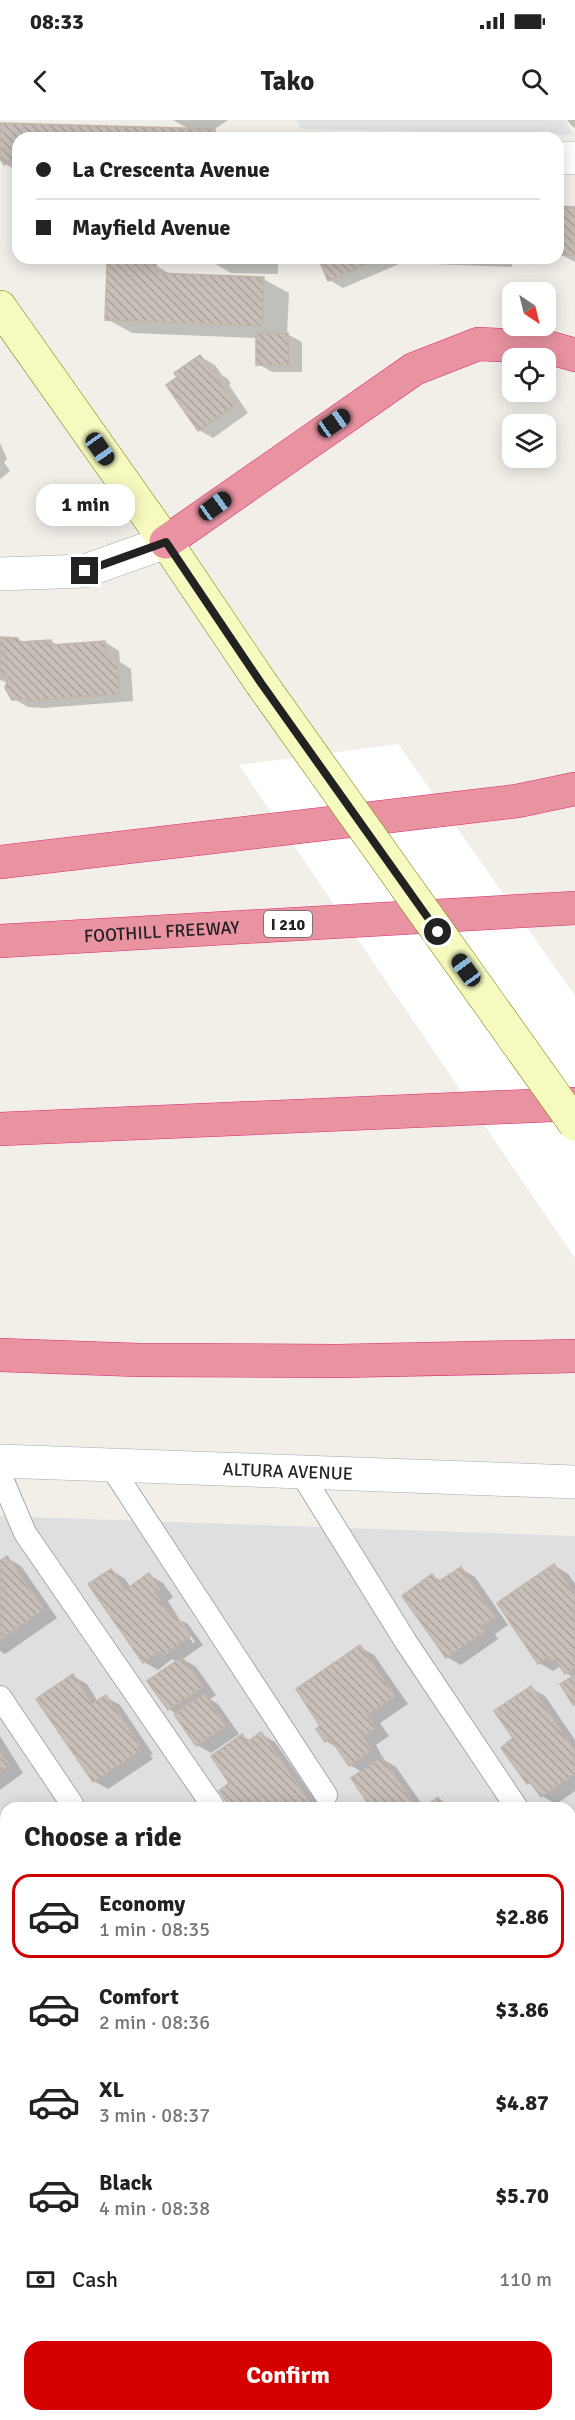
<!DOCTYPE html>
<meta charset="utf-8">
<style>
:root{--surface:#fff;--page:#f6f6f6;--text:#222;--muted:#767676;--line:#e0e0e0;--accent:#d40000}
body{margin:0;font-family:Signika,sans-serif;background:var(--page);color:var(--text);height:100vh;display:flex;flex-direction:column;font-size:22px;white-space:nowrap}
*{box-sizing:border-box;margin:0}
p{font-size:20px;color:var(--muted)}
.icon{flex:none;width:33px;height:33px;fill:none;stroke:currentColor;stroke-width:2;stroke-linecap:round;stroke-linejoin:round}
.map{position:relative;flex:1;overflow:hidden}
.sheet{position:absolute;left:0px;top:1682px;width:576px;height:620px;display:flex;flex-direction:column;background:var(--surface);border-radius:18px 18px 0 0;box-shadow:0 3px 15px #0003}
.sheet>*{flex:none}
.banner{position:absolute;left:12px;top:12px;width:552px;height:132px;border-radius:18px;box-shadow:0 3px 15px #0003;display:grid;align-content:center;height:132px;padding:0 24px;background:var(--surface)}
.needle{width:39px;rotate:145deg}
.controls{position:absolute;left:502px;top:162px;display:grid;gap:12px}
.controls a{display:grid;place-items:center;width:54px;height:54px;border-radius:12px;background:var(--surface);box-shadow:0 3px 15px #0003;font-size:30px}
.end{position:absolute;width:27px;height:27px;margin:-14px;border:8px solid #222;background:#fff;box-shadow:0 0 0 3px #fff}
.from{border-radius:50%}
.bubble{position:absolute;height:42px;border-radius:18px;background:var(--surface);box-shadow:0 3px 15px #0003;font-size:20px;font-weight:700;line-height:42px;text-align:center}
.car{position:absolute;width:18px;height:36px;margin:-18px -9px;border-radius:8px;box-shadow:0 0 4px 2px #0007;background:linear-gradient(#222 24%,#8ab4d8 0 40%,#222 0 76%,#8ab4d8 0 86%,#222 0)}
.banner b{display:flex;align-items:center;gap:21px;height:57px;font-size:22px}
.banner b+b{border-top:2px solid var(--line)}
.banner i{width:15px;height:15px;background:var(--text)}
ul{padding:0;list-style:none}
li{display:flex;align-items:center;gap:18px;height:84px;margin:0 12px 9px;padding:0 12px;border:3px solid transparent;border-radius:18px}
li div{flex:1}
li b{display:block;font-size:22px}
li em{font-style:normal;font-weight:700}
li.on{border-color:var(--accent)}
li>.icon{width:54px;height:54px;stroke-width:1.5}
h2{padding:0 24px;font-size:27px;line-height:72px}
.pay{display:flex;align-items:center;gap:15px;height:66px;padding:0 24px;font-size:22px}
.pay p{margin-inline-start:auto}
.button{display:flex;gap:12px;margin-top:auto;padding:12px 24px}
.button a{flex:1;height:69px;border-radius:18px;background:var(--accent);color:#fff;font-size:24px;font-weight:700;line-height:69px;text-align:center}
.status{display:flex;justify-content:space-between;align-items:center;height:42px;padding:0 30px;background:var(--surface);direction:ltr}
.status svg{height:16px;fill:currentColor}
header{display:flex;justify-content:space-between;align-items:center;height:78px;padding:0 24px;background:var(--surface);font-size:27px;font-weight:700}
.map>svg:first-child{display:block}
</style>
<div class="status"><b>08:33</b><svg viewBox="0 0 49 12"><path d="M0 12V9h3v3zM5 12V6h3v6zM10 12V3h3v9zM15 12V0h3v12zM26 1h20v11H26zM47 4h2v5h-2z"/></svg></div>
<header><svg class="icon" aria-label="back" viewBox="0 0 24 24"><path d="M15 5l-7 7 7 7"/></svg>Tako<svg class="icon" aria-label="search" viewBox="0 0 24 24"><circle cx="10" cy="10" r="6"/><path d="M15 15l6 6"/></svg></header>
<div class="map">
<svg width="575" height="2300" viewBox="0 0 575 2300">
<defs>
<pattern id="building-back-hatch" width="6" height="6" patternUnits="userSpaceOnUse" patternTransform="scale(1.5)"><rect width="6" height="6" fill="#c7bfb8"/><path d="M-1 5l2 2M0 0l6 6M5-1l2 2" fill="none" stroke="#aba49e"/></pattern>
</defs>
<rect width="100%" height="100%" fill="#f2efe9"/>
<path fill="#e0dfdf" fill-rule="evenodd" d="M 0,1396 L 575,1416 L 575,2300 L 0,2300 ZM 6,1688 L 570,1688 L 570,2295 L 6,2295 Z"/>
<polygon fill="#e2e2e2" points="296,0 564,0 574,15 302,9"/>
<polygon fill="#fff" points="398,624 575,876 575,1138 239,645"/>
<g fill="#0003" fill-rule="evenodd">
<polygon points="173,0 228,0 213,10 228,18 18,18 18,51 5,44 0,36 0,4 191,10"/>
<polygon points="567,0 575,0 575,8 572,6"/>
<polygon points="575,88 575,142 560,134"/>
<polygon points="81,138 132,138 132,144 155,145 172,155 263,159 289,173 287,214 302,222 302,252 272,252 258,244 258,218 132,213 107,199 108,144 90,143"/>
<polygon points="192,138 287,138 287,143 278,142 278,154 231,153 207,139"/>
<polygon points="320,138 404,138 406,141 343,168 329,160"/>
<polygon points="422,138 512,138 512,147 433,144"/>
<polygon points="201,237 215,245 222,255 228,259 231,264 229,265 248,293 213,318 199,310"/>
<polygon points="0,323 7,339 4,342 10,351 0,359"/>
<polygon points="0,518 18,519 25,523 51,521 59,526 105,522 119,531 120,542 131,549 133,581 44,588 28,587 14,579 8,563 0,560"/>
<polygon points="7,1438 21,1446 57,1498 5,1534 0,1531 0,1443"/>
<polygon points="554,1445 568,1454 575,1464 575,1585 573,1557 566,1553 561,1546 553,1551 539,1543"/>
<polygon points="461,1449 475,1457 508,1505 495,1514 498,1519 461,1545 447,1537 432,1456 442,1461"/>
<path d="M 111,1450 L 125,1459 L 131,1468 L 149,1455 L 163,1463 L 173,1477 L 168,1481 L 180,1500 L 188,1504 L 203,1525 L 183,1539 L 196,1547 L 216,1575 L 210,1579 L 218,1584 L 239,1614 L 211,1633 L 197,1625 L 177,1594 L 169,1589 L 149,1561 L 177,1542 L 172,1539 L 158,1550 L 144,1542 ZM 177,1500 L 180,1500 L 195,1522 L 193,1523 Z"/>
<polygon points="360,1527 374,1535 408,1584 380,1603 389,1616 376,1625 384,1640 396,1647 424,1687 438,1678 453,1688 373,1688 362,1652 350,1645 338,1628 326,1621 322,1606"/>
<polygon points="73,1556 87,1564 98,1582 106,1577 120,1585 153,1634 150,1635 153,1639 108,1669 94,1661"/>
<polygon points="531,1568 545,1576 575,1620 575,1671 556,1684 542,1676 536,1668 528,1663 515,1618"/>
<polygon points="261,1614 275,1622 321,1688 232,1688 231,1664 242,1616 251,1621"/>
<polygon points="0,1616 23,1653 0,1670"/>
<polygon points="570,1993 575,1996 575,2066 570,2070"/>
<polygon points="0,1998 5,2001 6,2000 6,2029 0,2038"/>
<polygon points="575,2097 575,2108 570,2100"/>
<polygon points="575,2122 575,2133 570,2126"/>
<polygon points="0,2133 6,2141 5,2178 0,2175"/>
</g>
<g fill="url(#building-back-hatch)" stroke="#c4b6ab" stroke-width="1.5">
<polygon points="0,3 215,9 215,18 18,18 18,35 4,45 0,39"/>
<polygon points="559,86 575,87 575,135 558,135"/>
<polygon points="204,138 253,138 253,140 204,139"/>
<polygon points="318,138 381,138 328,161"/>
<polygon points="107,142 156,144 156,153 264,157 262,206 105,200"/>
<polygon points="256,213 288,213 289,245 256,245"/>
<polygon points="200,235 211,251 214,249 218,255 216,257 235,285 198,311 166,265 177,257 174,253"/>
<polygon points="0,517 18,518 19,522 51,520 51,525 105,521 107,539 117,539 119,574 28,581 28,579 12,580 5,568 9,556 0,556"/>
<polygon points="7,1436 44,1489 0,1520 0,1441"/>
<polygon points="554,1444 575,1475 575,1547 565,1554 555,1539 552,1541 548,1537 538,1544 497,1483"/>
<polygon points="461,1447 495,1497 482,1506 485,1511 446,1538 402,1476 432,1454 438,1462"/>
<polygon points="111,1449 125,1470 149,1453 160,1469 155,1473 171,1497 174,1494 190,1516 163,1536 160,1531 143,1543 88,1464"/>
<polygon points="360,1525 395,1576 367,1595 376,1608 363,1617 372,1630 349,1646 330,1618 325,1622 316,1609 320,1606 296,1569"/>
<polygon points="182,1537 203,1567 168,1590 147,1561"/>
<polygon points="73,1554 92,1584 106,1575 140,1625 137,1627 140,1631 93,1662 36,1579"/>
<polygon points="575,1555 575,1584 573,1585 560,1564"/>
<polygon points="531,1566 575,1631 575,1654 541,1677 530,1662 527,1664 501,1628 513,1618 494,1591"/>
<polygon points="204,1574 226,1606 196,1626 174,1594"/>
<polygon points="261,1612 313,1687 313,1688 231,1688 219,1671 229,1663 211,1636 242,1614 247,1622"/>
<polygon points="0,1632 9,1645 0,1652"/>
<polygon points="382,1637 416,1687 415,1688 371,1688 351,1658"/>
<polygon points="438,1677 446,1688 423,1688"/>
<polygon points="6,1874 6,1916 0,1900 0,1877"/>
<polygon points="570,1996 575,2003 575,2048 570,2052"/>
<polygon points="6,1997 6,2011 0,2011 0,1998 4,2000"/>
</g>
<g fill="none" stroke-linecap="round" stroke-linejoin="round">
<defs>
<g id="service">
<polyline points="110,1345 326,1675"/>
<polyline points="301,1353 406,1522 517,1688"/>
<polyline points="0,1354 25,1413 213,1686"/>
<polyline points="0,1577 72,1684"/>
<polyline points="570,1896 575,1906"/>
<polyline points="570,2163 575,2170"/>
<polyline points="570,2202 575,2209"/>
</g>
<g id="minor">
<polyline points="558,38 575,38"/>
<polyline points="0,454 85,451 166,422"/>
<path id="s1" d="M 0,1341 L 575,1362"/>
<polyline points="0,2241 6,2241"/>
<polyline points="570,2260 575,2260"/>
</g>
<polyline id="secondary" points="0,187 166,422 261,563"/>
<g id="motorway">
<polyline points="166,422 414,249 478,224 547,227 575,235"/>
<polyline points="0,742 517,681 575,669"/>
<path id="s2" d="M 0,821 L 575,788"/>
<polyline points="0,1009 575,984"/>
<polyline points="0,1235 139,1240 338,1241 575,1236"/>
</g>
</defs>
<use href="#service" stroke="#a9a9a9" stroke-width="24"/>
<use href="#minor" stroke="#a9a9a9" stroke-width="34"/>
<use href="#secondary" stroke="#707d05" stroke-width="34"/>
<use href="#motorway" stroke="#dc2a67" stroke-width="34"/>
<use href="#service" stroke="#fff" stroke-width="22"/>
<use href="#minor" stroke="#fff" stroke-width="33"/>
<use href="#secondary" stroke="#f7fabf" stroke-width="33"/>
<use href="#motorway" stroke="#e892a2" stroke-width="33"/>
<defs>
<polyline id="secondary-bridge" points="261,563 575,1004"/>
</defs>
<use href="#secondary-bridge" stroke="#707d05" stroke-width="34" stroke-linecap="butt"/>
<use href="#secondary-bridge" stroke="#f7fabf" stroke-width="33"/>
</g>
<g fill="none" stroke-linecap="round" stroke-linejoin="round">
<polyline stroke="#222" stroke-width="8" points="85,451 166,422 261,563 438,812"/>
</g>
<g text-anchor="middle" stroke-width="5" stroke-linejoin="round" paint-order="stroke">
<rect fill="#fff" stroke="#646464" stroke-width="1.5" x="264" y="791" width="48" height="26" rx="4.5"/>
<g font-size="16" font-weight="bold" fill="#222">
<text x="288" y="810">I 210</text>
</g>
<g font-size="18" fill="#222" stroke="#fff">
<text dy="6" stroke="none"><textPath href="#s2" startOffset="162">FOOTHILL FREEWAY</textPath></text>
<text dy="6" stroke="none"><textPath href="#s1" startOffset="288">ALTURA AVENUE</textPath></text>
</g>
</g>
</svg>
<div class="controls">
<a><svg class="needle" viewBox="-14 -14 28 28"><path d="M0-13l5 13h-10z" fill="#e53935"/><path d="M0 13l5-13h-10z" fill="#767676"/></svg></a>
<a><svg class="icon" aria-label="locate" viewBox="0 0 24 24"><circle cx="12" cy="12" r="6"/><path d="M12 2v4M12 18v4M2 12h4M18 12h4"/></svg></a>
<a><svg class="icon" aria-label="layers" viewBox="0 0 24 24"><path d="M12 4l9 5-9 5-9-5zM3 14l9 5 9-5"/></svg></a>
</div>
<i class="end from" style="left:438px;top:812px"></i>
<i class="end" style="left:85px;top:451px"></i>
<div class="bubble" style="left:36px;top:364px;width:99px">1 min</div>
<i class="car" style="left:334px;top:303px;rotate:55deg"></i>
<i class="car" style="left:100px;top:329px;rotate:145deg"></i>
<i class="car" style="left:215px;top:386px;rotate:54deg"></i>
<i class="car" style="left:466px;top:850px;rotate:324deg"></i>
<div class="banner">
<b><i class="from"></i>La Crescenta Avenue</b>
<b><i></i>Mayfield Avenue</b>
</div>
<section class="sheet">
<h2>Choose a ride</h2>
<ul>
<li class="on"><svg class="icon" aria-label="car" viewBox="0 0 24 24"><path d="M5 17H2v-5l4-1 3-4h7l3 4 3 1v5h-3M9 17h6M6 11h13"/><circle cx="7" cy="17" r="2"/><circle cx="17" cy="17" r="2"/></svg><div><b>Economy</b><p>1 min · 08:35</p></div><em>$2.86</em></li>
<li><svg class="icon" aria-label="car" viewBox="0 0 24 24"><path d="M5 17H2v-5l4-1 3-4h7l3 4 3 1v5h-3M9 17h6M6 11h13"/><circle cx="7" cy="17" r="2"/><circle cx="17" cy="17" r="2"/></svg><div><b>Comfort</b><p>2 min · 08:36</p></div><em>$3.86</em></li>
<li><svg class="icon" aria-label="car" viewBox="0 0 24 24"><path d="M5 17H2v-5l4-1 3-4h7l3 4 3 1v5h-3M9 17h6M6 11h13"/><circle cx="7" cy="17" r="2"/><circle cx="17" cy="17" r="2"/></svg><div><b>XL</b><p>3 min · 08:37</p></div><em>$4.87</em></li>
<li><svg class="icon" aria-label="car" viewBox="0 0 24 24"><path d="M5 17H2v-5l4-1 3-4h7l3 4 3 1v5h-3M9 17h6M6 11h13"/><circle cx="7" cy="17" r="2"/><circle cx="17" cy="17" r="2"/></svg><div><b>Black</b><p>4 min · 08:38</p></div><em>$5.70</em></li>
</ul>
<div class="pay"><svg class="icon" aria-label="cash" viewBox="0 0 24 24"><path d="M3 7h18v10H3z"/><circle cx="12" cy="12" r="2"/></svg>Cash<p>110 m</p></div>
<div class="button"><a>Confirm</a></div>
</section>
</div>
